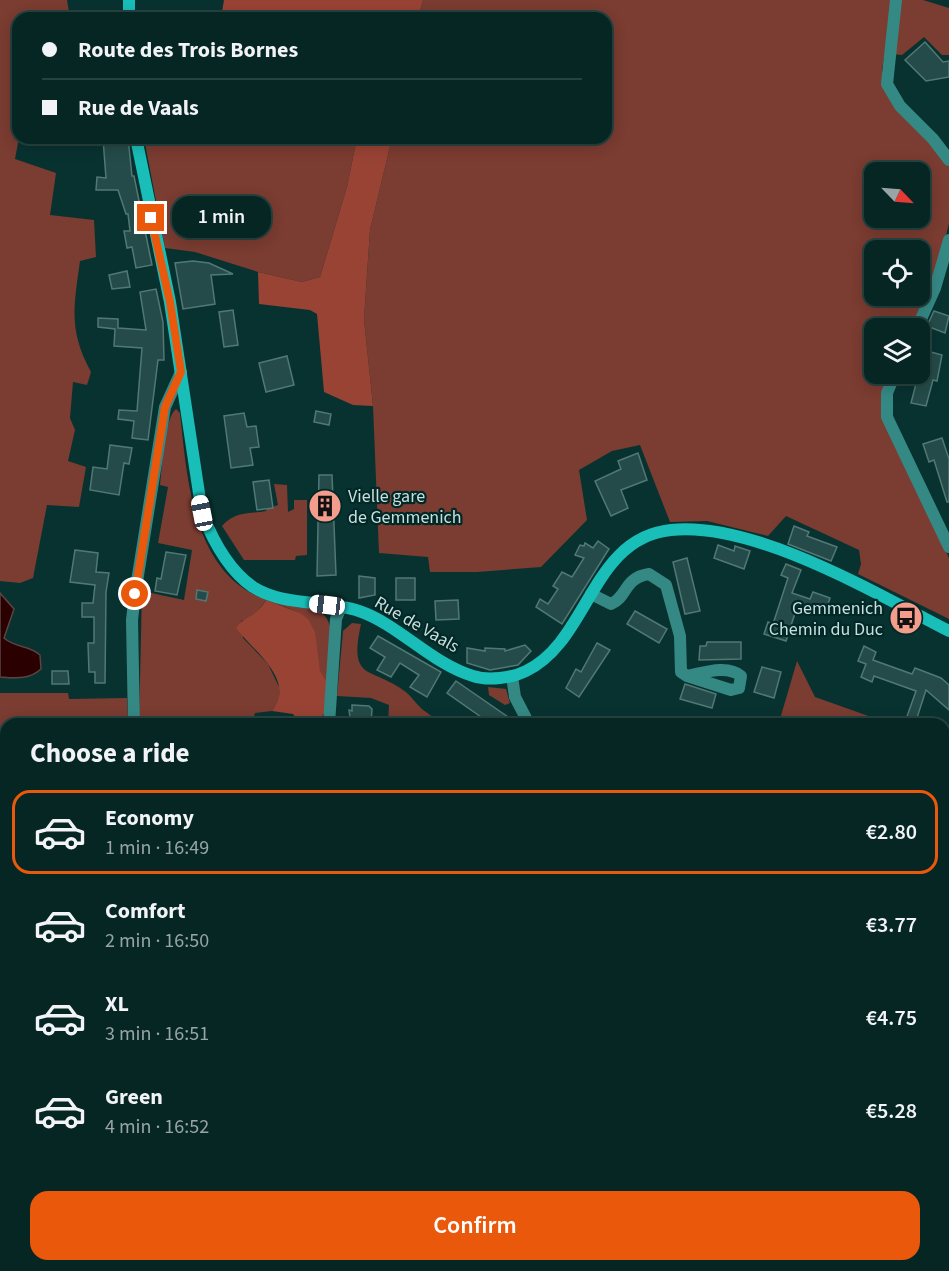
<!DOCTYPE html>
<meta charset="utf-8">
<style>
:root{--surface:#062624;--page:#0f2e2c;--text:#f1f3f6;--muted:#98a5a6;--line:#274341;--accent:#ea580c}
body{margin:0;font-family:"Source Sans 3",sans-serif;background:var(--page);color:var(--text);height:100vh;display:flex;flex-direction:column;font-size:22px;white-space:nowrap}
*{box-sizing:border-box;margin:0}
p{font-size:20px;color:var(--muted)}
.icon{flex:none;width:33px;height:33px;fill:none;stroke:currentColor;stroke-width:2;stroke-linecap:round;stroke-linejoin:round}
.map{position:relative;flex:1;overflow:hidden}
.sheet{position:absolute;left:0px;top:718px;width:950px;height:554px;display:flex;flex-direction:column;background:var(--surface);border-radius:18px 18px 0 0;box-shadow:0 3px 15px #0003,0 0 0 2px var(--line)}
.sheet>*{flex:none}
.guide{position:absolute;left:12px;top:12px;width:600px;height:132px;border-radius:18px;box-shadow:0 3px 15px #0003,0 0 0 2px var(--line);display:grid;align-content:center;height:132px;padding:0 30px;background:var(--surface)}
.needle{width:39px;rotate:115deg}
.fabs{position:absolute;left:864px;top:162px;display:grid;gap:12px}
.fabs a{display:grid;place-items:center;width:66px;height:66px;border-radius:12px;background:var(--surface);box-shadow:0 3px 15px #0003,0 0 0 2px var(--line);font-size:30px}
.end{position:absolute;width:27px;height:27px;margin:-14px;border:8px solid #ea580c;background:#fff;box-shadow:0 0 0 3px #fff}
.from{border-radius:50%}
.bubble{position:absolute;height:42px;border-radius:18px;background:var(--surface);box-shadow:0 3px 15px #0003,0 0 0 2px var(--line);font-size:20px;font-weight:600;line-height:42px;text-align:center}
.car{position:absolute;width:18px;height:36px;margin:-18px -9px;border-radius:8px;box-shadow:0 0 4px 2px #0007;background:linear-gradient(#fff 24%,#345 0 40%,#fff 0 76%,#345 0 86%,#fff 0)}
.guide b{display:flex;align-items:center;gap:21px;height:57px;font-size:22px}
.guide b+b{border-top:2px solid var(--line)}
.guide i{width:15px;height:15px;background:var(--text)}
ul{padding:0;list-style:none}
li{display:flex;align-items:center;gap:18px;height:84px;margin:0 12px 9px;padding:0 18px;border:3px solid transparent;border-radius:18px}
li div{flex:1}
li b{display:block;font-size:22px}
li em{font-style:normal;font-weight:600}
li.on{border-color:var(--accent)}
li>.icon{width:54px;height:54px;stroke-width:1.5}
h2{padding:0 30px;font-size:27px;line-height:72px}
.button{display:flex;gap:12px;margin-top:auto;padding:12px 30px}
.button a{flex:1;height:69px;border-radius:18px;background:var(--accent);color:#fff;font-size:24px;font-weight:600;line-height:69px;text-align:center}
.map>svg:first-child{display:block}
</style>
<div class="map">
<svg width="949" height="1271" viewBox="0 0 949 1271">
<rect width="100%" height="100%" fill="#083230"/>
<g fill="#7b3c31" fill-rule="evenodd">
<path d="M 0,0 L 67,0 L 70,18 L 18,18 L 19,138 L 15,159 L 56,173 L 50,215 L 94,220 L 96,257 L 80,261 C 74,306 68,330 91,372 L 87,385 L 73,382 L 70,418 L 75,430 L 68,461 L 86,467 L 79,507 L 47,505 L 33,578 L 20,583 L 0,581 Z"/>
<path d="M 423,0 L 893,0 L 882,70 L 884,86 L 943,156 L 949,167 L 949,223 L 941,257 L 913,328 L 874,328 L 874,374 L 891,374 C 883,389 880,401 884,418 L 949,558 L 949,619 L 858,574 L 861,564 L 859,550 L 786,516 L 768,536 L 707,521 L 670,522 L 640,445 L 612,451 L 579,470 L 587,520 L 541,567 L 477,572 L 430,572 L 428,557 L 379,553 L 373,406 L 364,319 L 370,230 L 392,138 L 606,138 L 606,18 L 418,18 ZM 874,172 L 920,172 L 920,218 L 874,218 ZM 874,250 L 920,250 L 920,296 L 874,296 Z"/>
<polygon points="898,0 923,0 949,8 949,55 942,55 924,37 902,55 891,54"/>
<polygon points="144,138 357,138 347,187 320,277 302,282 258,272 195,252 165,248"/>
<path d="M 176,409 L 180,413 C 187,477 192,572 264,599 C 280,605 316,604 325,616 C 337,631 329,665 328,684 C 310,669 324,635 301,615 C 293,608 276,605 266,600 L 253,618 L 241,621 L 243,638 L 268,664 L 280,689 L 279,702 L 272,711 L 255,713 L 252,724 L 139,724 L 142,591 L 184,600 L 192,550 L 158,543 L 168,487 L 160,485 C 162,469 164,418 176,409 Z"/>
<path d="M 274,484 L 287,485 L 288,512 L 294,509 L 294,500 L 307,500 L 307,555 L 296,556 L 295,560 L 244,560 L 222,526 C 235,511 250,514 266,511 L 267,509 L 278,505 Z"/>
<path d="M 352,623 L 361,624 C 348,683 372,666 406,692 C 413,698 418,707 426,712 C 432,717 440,721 447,724 L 388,724 L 389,705 L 371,698 L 337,696 L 343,631 Z"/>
<polygon points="797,661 815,697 874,718 873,722 879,724 781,724 780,719"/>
<polygon points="488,687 506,689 510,703 505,705 489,695"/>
<polygon points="0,693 68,693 69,699 127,698 128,724 6,724 6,1266 52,1266 52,1271 0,1271"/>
<polygon points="949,993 949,1044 944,1047 944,996"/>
<polygon points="949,1056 949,1271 814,1271 817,1266 944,1266 944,1060"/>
<polygon points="218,1266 258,1266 255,1271 218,1271"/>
<polygon points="308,1266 726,1266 737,1271 306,1271"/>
</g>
<g fill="#994335">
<polygon points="224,0 423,0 418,18 221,18"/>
<polygon points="357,138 392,138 370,230 364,319 373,406 353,405 324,392 317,314 310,310 259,304 258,272 302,282 320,277 347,187"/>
<path d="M 266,600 L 300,613 L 308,619 L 315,632 L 320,671 L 328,684 L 325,712 L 317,724 L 300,724 L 293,714 L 272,711 C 297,680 253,651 236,628 C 245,615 255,619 266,600 Z"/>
<polygon points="258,1266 308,1266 306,1271 255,1271"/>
</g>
<path fill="#2a0100" stroke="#5a4442" stroke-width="1.5" d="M 0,593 L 14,609 L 4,638 C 15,648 29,645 40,655 L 41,669 C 29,680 15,678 0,677 Z"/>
<g fill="#244b49" stroke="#517875" stroke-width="1.5">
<polygon points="925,42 943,62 949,61 949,77 926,81 905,60"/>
<polygon points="128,138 132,176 134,176 152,265 136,268 132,247 127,248 124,231 130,231 128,214 126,214 118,190 96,190 97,177 106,178 103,139"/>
<polygon points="193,261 209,263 233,274 211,275 215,304 183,309 175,263"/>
<polygon points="127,271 130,287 112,289 109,275"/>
<polygon points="156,289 163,322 164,360 158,360 148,440 132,438 134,421 118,419 119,410 137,411 142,348 114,346 115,329 98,327 98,318 118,319 118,328 146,330 140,292"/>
<polygon points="233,310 238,345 224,347 219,312"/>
<polygon points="934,311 949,316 945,333 927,326"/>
<polygon points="920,349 942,355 937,381 933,380 926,406 911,403 922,361 920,360"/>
<polygon points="287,356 294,385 266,392 259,363"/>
<polygon points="316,411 331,414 329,425 314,422"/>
<polygon points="244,413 247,427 256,426 259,447 250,448 253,465 231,468 224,416"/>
<polygon points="942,438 949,459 949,502 947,502 934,460 929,462 923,444"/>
<polygon points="110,445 132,448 129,464 124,463 119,495 90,490 93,467 107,469"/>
<polygon points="638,453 647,480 621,490 628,508 611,516 595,481 621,469 618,461"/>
<polygon points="319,475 332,475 336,575 317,576"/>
<polygon points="269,480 273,508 257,510 253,482"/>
<polygon points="794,526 809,532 807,536 837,547 831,561 788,544"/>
<polygon points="598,541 609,549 562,624 536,607 540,599 548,604 558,589 553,586 562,572 572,577 584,558 575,555 580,545 584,546 585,543 593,548"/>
<polygon points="718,545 734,551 735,546 750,551 744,569 714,558"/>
<polygon points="75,550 98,553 96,572 109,573 106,592 105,683 95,683 95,672 89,672 88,643 94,643 94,617 82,617 82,603 93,603 95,585 70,582"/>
<polygon points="166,552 186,555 177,595 155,591 157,578 161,579"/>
<polygon points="687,558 700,611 685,614 673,562"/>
<polygon points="786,564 801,570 792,593 810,599 813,592 830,598 825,613 798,604 786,641 764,634 768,622 773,624 788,578 781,575"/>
<polygon points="359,576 375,578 375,595 359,598"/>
<rect x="396" y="578" width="19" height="22"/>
<polygon points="197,590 208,592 206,601 196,599"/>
<polygon points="458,600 459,619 436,620 435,601"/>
<polygon points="635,611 667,629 659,643 627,624"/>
<polygon points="378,636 441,672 427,697 410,687 419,675 400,663 391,677 377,670 385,657 370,648"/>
<polygon points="707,642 741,642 741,659 699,660 700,646 706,646"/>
<polygon points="597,643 610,650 579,697 566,688 576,669 581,672"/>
<polygon points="525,645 531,651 518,665 490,670 467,663 467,648 485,651 485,648 505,649 505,651"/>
<polygon points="864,646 876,652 873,660 912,674 915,668 941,678 949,685 949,710 926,690 915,724 905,722 916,691 874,676 872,682 861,677 866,664 858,661"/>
<polygon points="762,667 781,672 774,698 754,692"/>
<polygon points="52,671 68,671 69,684 52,684"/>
<polygon points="456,681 508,717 503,724 484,719 447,693"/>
<polygon points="685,684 716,694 712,708 680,699"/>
<polygon points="352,705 369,706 372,709 371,724 351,724 349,710 352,711"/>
</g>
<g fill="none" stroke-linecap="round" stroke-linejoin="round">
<g stroke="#358985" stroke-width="12">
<polyline points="896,0 887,84 900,106 933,139 949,160"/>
<polyline points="917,328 935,288 949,240"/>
<polyline points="895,374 887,393 887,417 949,547"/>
<path d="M 591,594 L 611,604 C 628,597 623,578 649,574 L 666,585 L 680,636 L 681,672 L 687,676 L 731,690 L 739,688 L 741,676 C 727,664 703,673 687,676"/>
<polyline points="512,676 515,697 529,724"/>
<polyline points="134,724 132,620 135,594 165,407 181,372"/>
<polyline points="329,724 336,619 341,607"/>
<polyline points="944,840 949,839"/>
<polyline points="944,972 949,969"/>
<polyline points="129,1271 129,1266"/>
</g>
<g stroke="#19beb9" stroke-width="12">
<polyline points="129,0 129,18"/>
<path d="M 136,138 L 170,302 L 202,513 C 213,541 228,570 253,587 C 285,607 324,599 359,611 C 398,624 432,664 473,676 C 488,681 512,678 526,671 C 589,641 591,538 671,530 C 754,521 875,593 949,631"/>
</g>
</g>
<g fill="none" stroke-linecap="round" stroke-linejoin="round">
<polyline stroke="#ea580c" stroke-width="8" points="135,594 165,407 181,372 170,302 151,218"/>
</g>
<defs>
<symbol id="building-disc" viewBox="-11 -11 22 22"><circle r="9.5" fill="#f49d8d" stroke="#002826"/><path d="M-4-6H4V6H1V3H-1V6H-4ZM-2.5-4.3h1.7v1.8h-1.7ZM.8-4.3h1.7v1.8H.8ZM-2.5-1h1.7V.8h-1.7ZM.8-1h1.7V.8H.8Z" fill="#111"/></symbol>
<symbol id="bus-disc" viewBox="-11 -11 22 22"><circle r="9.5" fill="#f49d8d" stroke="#002826"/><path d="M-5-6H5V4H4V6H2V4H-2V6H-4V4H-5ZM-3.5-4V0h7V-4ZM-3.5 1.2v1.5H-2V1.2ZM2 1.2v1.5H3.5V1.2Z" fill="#111"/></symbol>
</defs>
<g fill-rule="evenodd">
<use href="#building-disc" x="306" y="487" width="38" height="38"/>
<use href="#bus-disc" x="887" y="599" width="38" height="38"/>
</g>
<g text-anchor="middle" stroke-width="4.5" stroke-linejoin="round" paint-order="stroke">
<g font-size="18" fill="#cadfdd" stroke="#002826" text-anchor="start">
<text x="348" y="502">Vielle gare<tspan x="348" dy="21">de Gemmenich</tspan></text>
<text x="883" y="614" text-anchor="end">Gemmenich<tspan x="883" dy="21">Chemin du Duc</tspan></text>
</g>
<g font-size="18" fill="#cadfdd" stroke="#002826">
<text transform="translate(417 624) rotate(30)" y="6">Rue de Vaals</text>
</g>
</g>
</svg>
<div class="fabs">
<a><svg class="needle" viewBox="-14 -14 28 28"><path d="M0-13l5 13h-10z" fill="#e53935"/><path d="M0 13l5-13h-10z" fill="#98a5a6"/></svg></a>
<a><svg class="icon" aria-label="locate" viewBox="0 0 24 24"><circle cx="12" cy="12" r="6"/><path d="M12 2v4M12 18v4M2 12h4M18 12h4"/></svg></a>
<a><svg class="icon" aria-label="layers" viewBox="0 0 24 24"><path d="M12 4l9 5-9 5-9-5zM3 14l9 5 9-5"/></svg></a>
</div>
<i class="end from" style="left:135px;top:594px"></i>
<i class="end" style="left:151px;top:218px"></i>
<div class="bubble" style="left:172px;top:196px;width:99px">1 min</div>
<i class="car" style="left:202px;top:513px;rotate:349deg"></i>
<i class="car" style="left:327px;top:605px;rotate:277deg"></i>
<div class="guide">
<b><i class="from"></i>Route des Trois Bornes</b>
<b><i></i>Rue de Vaals</b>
</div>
<section class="sheet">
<h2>Choose a ride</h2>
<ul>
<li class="on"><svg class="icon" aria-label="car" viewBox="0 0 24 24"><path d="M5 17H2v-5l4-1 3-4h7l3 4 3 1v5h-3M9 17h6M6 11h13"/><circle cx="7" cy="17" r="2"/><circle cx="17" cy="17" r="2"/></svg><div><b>Economy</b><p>1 min · 16:49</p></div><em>€2.80</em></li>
<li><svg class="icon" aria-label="car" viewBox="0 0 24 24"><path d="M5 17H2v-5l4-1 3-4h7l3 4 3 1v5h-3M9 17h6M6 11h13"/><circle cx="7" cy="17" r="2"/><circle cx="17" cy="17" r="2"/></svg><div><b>Comfort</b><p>2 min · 16:50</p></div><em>€3.77</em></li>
<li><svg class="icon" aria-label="car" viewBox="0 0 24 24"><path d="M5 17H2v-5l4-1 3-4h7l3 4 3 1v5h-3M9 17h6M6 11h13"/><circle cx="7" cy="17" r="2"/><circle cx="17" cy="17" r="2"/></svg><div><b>XL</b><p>3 min · 16:51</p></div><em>€4.75</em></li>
<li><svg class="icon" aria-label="car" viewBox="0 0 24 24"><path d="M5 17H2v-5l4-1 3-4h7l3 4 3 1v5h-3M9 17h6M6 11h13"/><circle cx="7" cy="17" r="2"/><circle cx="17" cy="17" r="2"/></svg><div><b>Green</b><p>4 min · 16:52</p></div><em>€5.28</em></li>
</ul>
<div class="button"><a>Confirm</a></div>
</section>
</div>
